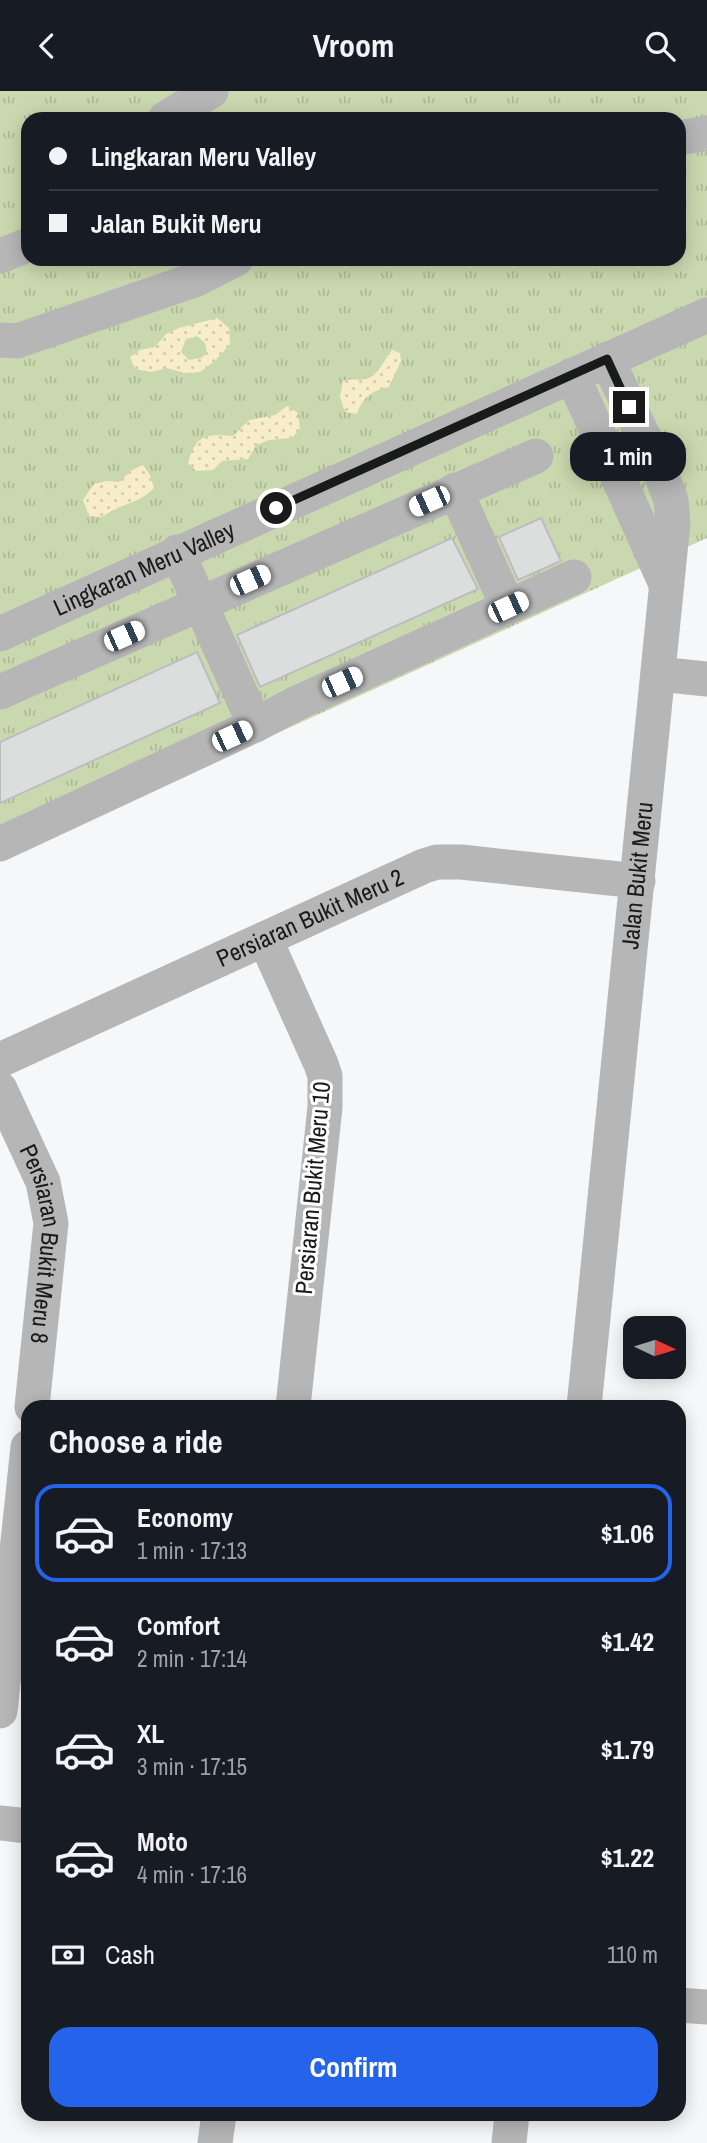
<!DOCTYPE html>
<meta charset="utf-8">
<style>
:root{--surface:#171b24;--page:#20242c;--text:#f1f3f6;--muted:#9ea1a6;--line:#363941;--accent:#2563eb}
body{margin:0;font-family:"Archivo Narrow",sans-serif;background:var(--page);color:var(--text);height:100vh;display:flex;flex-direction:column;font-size:26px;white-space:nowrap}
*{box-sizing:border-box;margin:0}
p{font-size:23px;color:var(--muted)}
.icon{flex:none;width:38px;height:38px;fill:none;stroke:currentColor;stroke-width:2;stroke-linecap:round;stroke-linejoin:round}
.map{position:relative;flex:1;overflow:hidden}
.sheet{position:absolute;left:21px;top:1309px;width:665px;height:721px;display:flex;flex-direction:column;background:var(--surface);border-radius:21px;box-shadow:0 4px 18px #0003}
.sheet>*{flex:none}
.banner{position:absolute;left:21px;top:21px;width:665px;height:154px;border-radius:21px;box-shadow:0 4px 18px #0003;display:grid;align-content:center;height:154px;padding:0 28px;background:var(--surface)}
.needle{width:46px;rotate:94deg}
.controls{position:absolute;left:623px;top:1225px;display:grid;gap:14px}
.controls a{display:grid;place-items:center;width:63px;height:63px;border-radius:14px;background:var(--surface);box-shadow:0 4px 18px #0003;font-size:35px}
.end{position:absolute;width:32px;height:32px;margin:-16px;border:9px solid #191a1a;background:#fff;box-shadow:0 0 0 4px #fff}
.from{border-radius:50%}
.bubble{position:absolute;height:49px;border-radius:21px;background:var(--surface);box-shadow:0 4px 18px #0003;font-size:23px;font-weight:700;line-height:49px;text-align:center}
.car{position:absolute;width:21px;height:42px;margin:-21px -10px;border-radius:9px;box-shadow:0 0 5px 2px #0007;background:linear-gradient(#fff 24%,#345 0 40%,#fff 0 76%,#345 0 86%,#fff 0)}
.banner b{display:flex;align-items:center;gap:24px;height:66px;font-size:26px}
.banner b+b{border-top:2px solid var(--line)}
.banner i{width:18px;height:18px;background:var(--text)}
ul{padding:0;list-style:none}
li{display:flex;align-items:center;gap:21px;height:98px;margin:0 14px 10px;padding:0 14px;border:4px solid transparent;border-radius:21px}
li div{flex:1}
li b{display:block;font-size:26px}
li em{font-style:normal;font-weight:700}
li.current{border-color:var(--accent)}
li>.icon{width:63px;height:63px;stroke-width:1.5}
h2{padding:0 28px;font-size:32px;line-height:84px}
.pay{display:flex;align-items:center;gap:18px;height:77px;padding:0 28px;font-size:26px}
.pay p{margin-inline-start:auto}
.button{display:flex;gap:14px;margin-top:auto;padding:14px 28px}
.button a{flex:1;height:80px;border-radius:21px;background:var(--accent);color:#fff;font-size:28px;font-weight:700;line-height:80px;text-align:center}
header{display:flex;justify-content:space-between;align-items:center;height:91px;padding:0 28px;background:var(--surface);font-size:32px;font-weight:700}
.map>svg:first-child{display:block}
</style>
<header><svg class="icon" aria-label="back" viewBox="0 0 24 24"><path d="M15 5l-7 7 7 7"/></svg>Vroom<svg class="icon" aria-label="search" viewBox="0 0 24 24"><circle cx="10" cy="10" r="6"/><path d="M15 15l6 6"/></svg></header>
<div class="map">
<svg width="707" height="2052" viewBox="0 0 707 2052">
<defs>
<pattern id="grass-tufts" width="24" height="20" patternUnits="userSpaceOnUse" patternTransform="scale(1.75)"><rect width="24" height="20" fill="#cad8af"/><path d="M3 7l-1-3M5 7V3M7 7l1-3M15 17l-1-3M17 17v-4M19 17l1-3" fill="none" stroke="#adb996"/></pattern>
<pattern id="sand-dots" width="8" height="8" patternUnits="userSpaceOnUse" patternTransform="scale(1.75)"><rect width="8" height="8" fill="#f7edc8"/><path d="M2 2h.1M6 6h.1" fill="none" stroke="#d3cbab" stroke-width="1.8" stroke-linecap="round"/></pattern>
</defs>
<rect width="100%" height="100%" fill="#f6f7f8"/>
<path fill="url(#grass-tufts)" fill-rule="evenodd" d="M 0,0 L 707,0 L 707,447 L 0,768 ZM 28,28 L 679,28 L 679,168 L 28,168 Z"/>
<g fill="url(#sand-dots)" fill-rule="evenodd">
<path d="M 217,227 L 229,237 L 230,253 L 216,269 L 200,281 L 184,282 L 167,277 L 151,281 L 135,278 L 130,266 L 140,259 L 155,256 L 166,243 L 179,237 ZM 197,245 L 205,252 L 207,262 L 201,267 L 189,269 L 181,261 L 186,248 Z"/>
<path d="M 392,259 L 400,262 L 401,270 L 389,296 C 371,300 363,306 357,323 L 345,321 L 340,306 L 343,290 C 351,287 359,290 366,288 C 379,285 384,268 392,259 Z"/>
<path d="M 287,315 L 298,322 L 300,338 L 292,347 L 269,349 L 256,354 L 248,368 L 222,370 L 213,379 L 196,380 L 188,372 C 196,344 205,343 233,345 L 249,329 L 275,324 Z"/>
<path d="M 143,374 L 150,384 L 154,397 C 139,413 119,413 102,426 L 89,425 L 83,409 L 94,393 L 106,390 L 119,391 L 132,379 Z"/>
</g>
<g fill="#dcdddd" stroke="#bcbdbe" stroke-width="2">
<polygon points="541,427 561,470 518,489 499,446"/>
<polygon points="452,447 478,498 260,596 237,544"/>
<polygon points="197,561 220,612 0,712 0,651"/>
</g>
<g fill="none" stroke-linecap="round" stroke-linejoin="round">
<g stroke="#b7b6b6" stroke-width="35">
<polyline points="165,28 211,0"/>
<polyline points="679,47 707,42"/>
<polyline points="0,165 28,154"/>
<polyline points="0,249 17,250 197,188 236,168"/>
<polyline points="572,284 666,493"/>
<polyline points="455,399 508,516"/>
<polyline points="177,461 255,634"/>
<path id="s1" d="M 0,543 L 707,224"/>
<polyline points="659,583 707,588"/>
<polyline points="0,601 536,365"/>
<polyline points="0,753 255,634 295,613 574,486"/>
<polyline points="265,848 321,973 325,985 325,1016 293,1316"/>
<path id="s2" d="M 0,969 L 424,775 L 437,771 L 461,771 L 638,790"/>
<path id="s3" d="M 0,998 L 43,1091 L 51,1132 L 32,1316"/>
<path id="s4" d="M 584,1316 L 673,431 L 671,409 L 663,388 L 607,268"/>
<polyline points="0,1620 28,1356"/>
<polyline points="0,1732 28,1735"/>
<polyline points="679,1914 707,1916"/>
<polyline points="215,2052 219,2023"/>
<polyline points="509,2052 512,2023"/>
</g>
</g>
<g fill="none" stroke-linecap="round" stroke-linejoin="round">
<polyline stroke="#191a1a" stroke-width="9" points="276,417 607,268 629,316"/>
</g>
<g text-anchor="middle" stroke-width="6" stroke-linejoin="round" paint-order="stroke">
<g font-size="24" fill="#191a1a" stroke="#fff">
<text dy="8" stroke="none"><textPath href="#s1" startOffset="158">Lingkaran Meru Valley</textPath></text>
<text dy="8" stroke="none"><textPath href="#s4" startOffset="534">Jalan Bukit Meru</textPath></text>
<text dy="8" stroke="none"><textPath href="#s2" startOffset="341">Persiaran Bukit Meru 2</textPath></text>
<text transform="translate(313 1097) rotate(-85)" y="8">Persiaran Bukit Meru 10</text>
<text dy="8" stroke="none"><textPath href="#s3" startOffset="164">Persiaran Bukit Meru 8</textPath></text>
</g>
</g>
</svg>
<div class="controls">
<a><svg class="needle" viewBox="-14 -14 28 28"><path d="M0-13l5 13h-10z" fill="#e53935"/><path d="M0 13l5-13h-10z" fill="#9ea1a6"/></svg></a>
</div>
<i class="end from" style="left:276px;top:417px"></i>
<i class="end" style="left:629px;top:316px"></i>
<div class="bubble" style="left:570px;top:341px;width:116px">1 min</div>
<i class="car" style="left:429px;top:410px;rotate:246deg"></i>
<i class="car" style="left:250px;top:489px;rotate:66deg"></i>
<i class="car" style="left:508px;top:516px;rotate:65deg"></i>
<i class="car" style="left:124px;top:545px;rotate:66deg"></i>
<i class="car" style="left:342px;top:591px;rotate:66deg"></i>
<i class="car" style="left:232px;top:645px;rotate:65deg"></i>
<div class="banner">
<b><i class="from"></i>Lingkaran Meru Valley</b>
<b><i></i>Jalan Bukit Meru</b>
</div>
<section class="sheet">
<h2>Choose a ride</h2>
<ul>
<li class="current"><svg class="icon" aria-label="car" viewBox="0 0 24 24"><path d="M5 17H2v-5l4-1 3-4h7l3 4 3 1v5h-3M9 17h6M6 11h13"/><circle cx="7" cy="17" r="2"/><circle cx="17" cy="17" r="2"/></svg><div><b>Economy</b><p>1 min · 17:13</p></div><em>$1.06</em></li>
<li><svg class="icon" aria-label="car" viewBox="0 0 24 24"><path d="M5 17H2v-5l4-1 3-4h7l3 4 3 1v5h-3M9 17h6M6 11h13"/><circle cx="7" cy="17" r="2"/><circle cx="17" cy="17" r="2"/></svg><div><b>Comfort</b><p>2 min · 17:14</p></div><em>$1.42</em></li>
<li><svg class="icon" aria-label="car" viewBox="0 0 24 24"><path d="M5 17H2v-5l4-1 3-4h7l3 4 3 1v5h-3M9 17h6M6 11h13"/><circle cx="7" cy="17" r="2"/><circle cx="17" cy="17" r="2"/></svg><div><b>XL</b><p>3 min · 17:15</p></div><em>$1.79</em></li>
<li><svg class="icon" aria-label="car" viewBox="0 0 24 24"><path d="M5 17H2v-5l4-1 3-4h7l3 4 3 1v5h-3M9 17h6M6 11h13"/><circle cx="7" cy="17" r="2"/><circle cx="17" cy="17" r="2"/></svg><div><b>Moto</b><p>4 min · 17:16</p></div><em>$1.22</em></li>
</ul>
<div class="pay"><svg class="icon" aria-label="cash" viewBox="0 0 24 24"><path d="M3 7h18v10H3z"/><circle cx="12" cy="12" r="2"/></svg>Cash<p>110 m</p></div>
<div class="button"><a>Confirm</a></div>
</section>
</div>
